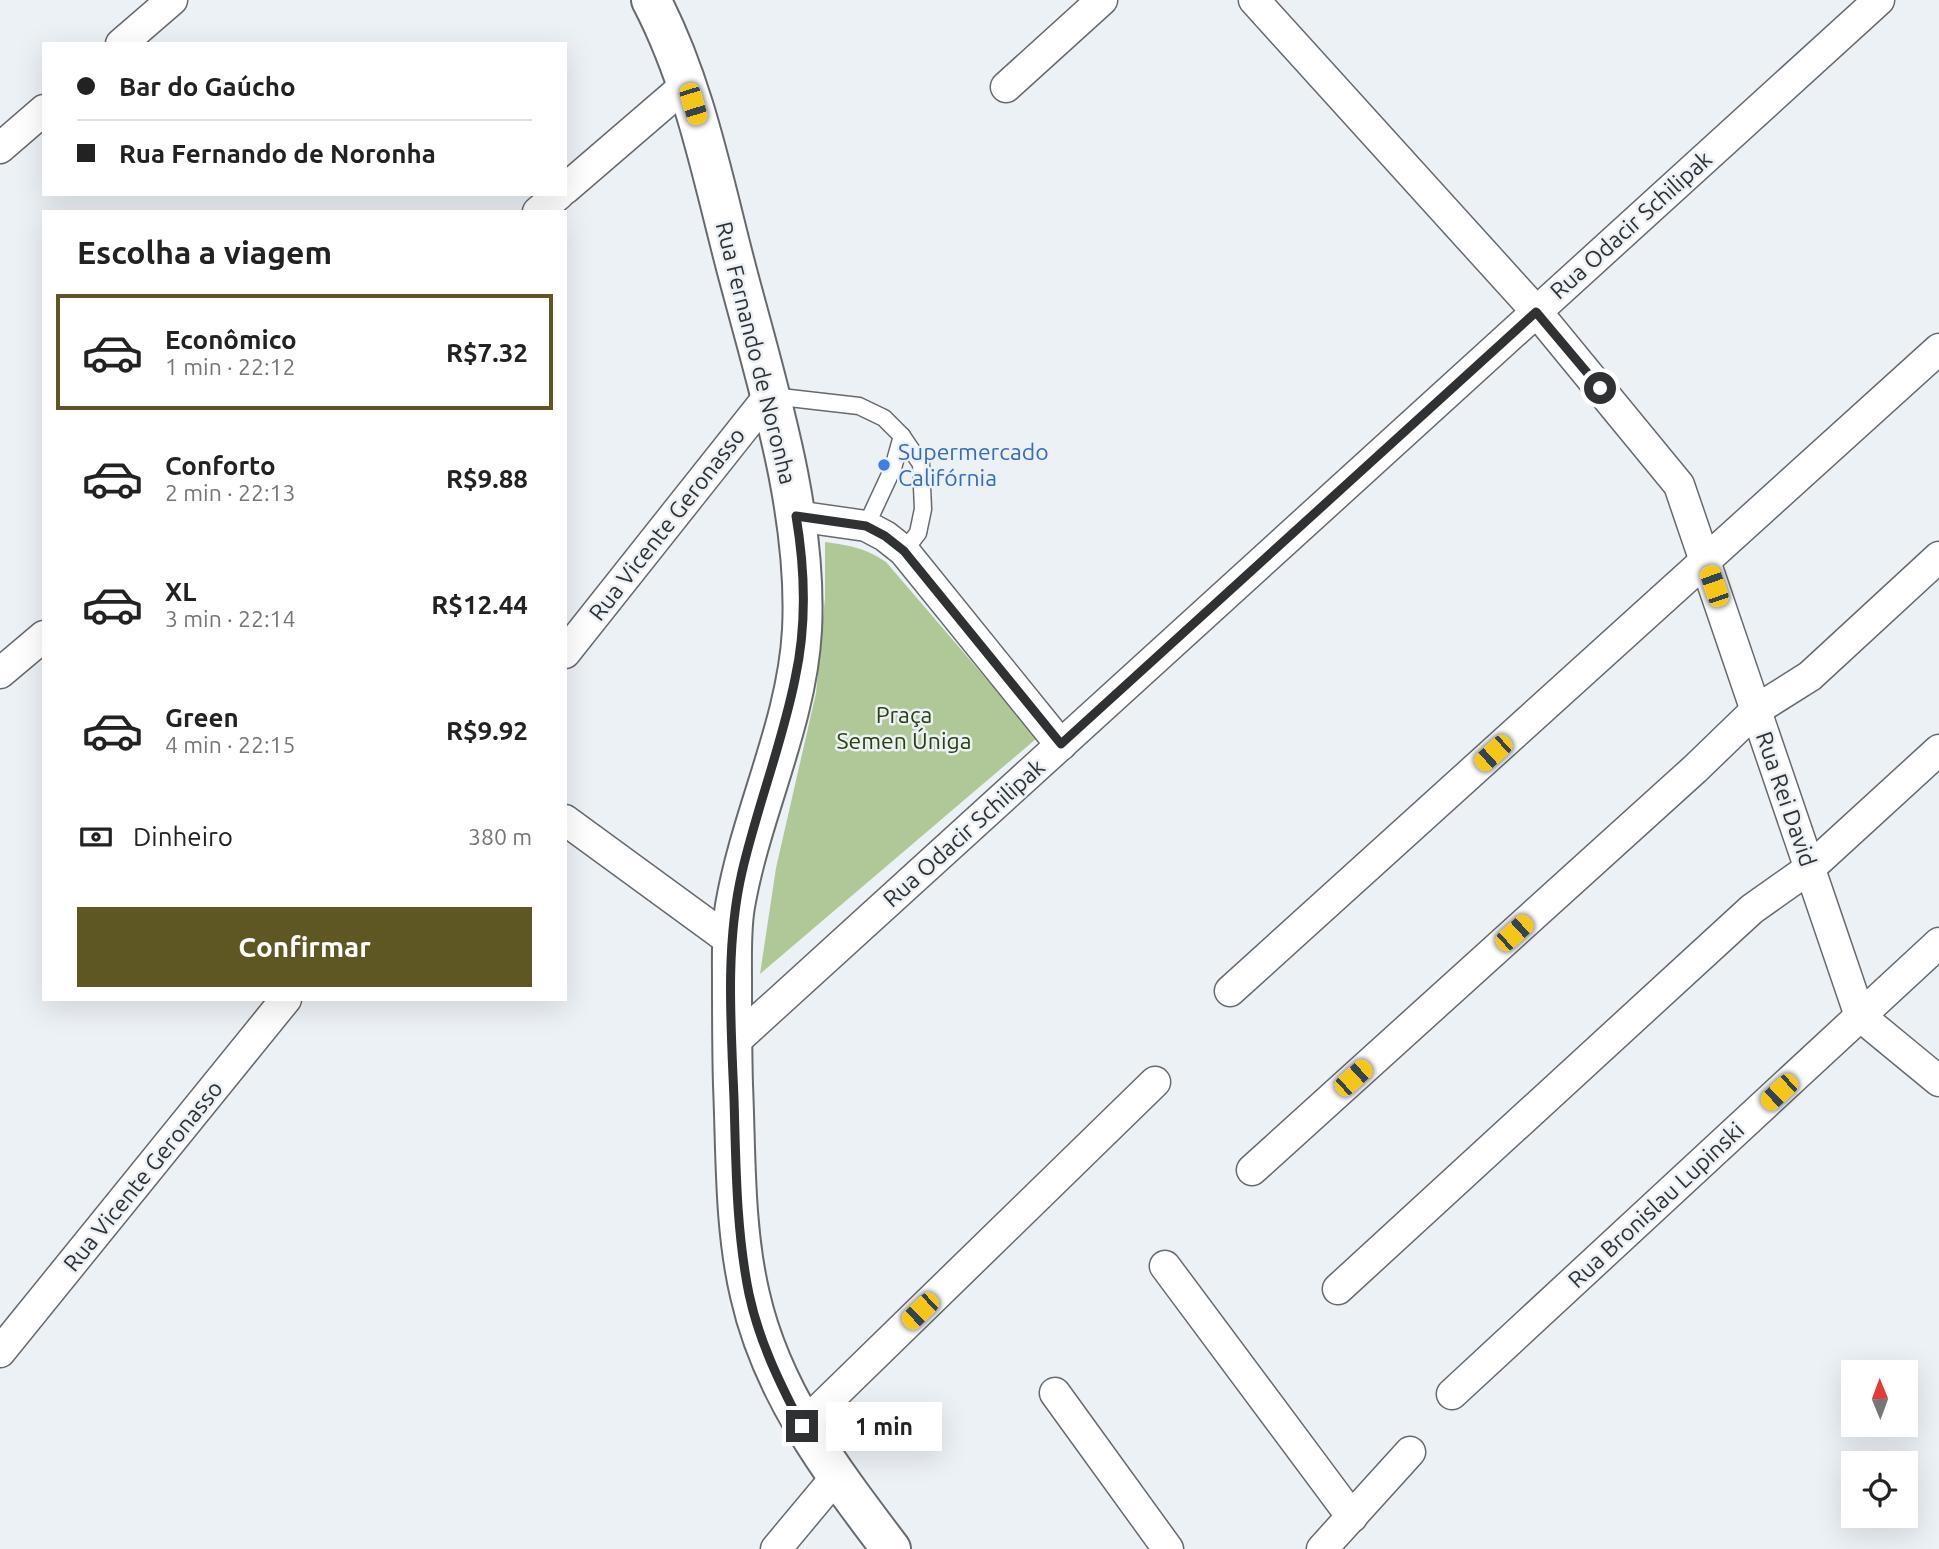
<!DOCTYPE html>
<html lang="pt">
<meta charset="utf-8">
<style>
:root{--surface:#fff;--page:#f2f2f2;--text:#222;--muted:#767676;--line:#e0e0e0;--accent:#5f5723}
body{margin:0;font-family:Ubuntu,sans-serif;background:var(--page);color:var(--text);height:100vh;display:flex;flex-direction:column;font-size:26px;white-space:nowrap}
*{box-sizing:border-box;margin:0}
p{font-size:23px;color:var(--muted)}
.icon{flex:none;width:38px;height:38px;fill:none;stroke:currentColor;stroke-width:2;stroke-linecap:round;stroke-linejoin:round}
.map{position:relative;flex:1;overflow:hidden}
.sheet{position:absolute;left:42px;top:210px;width:525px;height:791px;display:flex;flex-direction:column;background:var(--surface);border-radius:0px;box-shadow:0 7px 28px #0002}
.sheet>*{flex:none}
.guide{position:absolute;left:42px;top:42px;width:525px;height:154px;border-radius:0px;box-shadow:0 7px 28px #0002;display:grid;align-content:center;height:154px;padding:0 35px;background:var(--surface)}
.needle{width:46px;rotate:359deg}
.fabs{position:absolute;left:1841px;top:1360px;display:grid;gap:14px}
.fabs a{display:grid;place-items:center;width:77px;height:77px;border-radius:0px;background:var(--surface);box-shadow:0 7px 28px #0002;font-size:35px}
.end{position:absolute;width:32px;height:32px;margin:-16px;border:9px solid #2f3133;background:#fff;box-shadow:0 0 0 4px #fff}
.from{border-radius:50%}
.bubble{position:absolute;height:49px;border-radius:0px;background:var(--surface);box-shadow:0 7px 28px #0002;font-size:23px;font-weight:600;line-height:49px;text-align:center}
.car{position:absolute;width:21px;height:42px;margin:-21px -10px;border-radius:9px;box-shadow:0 0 5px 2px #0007;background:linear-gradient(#f5c518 24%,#345 0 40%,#f5c518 0 76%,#345 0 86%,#f5c518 0)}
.guide b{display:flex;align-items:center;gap:24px;height:66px;font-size:26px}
.guide b+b{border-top:2px solid var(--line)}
.guide i{width:18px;height:18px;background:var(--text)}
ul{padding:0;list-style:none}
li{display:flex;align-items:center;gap:21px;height:116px;margin:0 14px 10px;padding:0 21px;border:4px solid transparent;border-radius:0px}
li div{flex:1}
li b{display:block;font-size:26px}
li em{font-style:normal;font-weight:600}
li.on{border-color:var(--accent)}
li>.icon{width:63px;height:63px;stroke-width:1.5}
h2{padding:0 35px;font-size:32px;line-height:84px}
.pay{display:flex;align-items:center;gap:18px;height:77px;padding:0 35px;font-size:26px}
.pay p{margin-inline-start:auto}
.cta{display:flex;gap:14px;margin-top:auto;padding:14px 35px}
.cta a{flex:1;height:80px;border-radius:0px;background:var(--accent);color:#fff;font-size:28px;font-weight:600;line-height:80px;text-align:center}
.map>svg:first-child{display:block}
</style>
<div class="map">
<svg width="1939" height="1549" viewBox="0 0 1939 1549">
<rect width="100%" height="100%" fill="#ecf1f6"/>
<path fill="#b0c898" d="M 825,542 C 848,545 866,548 886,562 L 1037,738 L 760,974 L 776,868 L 816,693 L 825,598 Z"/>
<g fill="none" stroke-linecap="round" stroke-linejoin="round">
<defs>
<g id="lane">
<polyline points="772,396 859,406 884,418 902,436 921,464 923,509 918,533 904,551"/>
<polyline points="866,526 893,468 902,436"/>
</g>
<g id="street">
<polyline points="1254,0 1536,311 1679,485 1860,1016 1939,1081"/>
<polyline points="121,44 172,0"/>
<polyline points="1006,87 1102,0"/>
<polyline points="0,148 44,110"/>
<polyline points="565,189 687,84"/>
<polyline points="538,212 559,194"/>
<polyline points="796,516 866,526 885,536 904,551 1061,745"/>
<polyline points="565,653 769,396"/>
<polyline points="0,673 44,636"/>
<polyline points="565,820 732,942"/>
<polyline points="1230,991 1939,349"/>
<polyline points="732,1044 1879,0"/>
<polyline points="1252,1170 1695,769 1756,710 1810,676 1939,557"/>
<polyline points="1165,1266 1352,1517"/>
<polyline points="1338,1289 1752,909 1810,868 1939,750"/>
<polyline points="0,1352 286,999"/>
<polyline points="1055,1393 1168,1549"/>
<polyline points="1452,1394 1939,943"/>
<polyline points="802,1426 1155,1082"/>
<polyline points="776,1549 836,1477"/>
<polyline points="1322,1549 1410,1452"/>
</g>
<path id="secondary" d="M 651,0 C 695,84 713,180 737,271 C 767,385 808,511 802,630 C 797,724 751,813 735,906 C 731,930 732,955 732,979 C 732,1014 732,1049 733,1085 C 736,1154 734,1227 750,1295 C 772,1393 832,1471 891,1549"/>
</defs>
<use href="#lane" stroke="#666a6f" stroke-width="19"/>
<use href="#street" stroke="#666a6f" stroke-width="33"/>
<use href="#secondary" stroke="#666a6f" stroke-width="42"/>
<use href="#lane" stroke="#fff" stroke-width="16"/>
<use href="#street" stroke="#fff" stroke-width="30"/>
<use href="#secondary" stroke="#fff" stroke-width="38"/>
</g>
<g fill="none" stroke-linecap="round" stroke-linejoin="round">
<path stroke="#2f3133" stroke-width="9" d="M 802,1426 C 780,1384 759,1341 749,1294 C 736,1230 736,1164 734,1099 C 731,1024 725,946 742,872 C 757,807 782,744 795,679 C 807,625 805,569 796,516 L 866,526 L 885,536 L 904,551 L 1061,744 L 1536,312 L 1600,388"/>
</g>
<circle fill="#3f7fe0" stroke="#ecf1f6" stroke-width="2.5" cx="884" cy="465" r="7"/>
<g text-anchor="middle" stroke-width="5" stroke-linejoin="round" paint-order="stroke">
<g font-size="23" fill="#2f3133" stroke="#ecf1f6">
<text transform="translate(1631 225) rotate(-42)" y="8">Rua Odacir Schilipak</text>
<text transform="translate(756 353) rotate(76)" y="8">Rua Fernando de Noronha</text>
<text transform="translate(667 524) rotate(-52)" y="8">Rua Vicente Geronasso</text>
<text transform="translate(1786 799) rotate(71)" y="8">Rua Rei David</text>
<text transform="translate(964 833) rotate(-42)" y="8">Rua Odacir Schilipak</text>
<text transform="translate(143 1176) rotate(-51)" y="8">Rua Vicente Geronasso</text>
<text transform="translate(1656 1205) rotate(-43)" y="8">Rua Bronislau Lupinski</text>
</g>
<g font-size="23" fill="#366cbe" stroke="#ecf1f6" text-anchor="start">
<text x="898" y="460">Supermercado<tspan x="898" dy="26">Califórnia</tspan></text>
</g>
<g font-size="23" fill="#2b410b" stroke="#ecf1f6">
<text x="904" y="723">Praça<tspan x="904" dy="26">Semen Úniga</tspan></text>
</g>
</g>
</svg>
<div class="fabs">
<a><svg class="needle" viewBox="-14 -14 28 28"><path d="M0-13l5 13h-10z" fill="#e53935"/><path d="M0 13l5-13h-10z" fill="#767676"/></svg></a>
<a><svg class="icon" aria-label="locate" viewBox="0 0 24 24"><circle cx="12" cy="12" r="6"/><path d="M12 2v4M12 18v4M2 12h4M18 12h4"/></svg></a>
</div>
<i class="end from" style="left:1600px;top:388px"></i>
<i class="end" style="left:802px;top:1426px"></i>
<div class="bubble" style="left:826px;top:1402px;width:116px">1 min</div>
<i class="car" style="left:693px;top:104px;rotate:163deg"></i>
<i class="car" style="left:1714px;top:586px;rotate:341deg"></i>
<i class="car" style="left:1493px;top:753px;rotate:228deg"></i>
<i class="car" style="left:1514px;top:933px;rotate:48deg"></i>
<i class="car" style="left:1353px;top:1078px;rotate:48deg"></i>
<i class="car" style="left:1779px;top:1092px;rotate:227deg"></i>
<i class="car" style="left:920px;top:1311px;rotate:226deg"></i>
<div class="guide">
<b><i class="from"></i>Bar do Gaúcho</b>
<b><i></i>Rua Fernando de Noronha</b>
</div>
<section class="sheet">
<h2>Escolha a viagem</h2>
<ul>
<li class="on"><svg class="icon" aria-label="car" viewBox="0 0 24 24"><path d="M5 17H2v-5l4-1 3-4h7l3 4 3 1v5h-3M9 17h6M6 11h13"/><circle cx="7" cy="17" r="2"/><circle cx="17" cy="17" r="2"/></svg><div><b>Econômico</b><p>1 min · 22:12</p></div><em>R$7.32</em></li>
<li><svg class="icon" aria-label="car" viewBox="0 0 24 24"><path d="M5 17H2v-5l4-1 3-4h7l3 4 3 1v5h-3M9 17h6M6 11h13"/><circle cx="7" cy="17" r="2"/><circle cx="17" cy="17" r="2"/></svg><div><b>Conforto</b><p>2 min · 22:13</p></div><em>R$9.88</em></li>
<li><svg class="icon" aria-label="car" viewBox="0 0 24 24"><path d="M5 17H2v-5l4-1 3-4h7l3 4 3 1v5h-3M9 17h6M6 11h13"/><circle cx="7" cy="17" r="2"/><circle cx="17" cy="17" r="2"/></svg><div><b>XL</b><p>3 min · 22:14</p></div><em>R$12.44</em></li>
<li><svg class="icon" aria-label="car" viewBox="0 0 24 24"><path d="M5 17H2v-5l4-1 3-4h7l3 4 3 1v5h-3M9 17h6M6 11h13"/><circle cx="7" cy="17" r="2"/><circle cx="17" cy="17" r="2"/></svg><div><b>Green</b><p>4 min · 22:15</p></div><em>R$9.92</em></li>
</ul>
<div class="pay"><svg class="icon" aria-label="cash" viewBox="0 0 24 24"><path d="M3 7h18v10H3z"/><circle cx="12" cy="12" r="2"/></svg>Dinheiro<p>380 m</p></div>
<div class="cta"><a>Confirmar</a></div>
</section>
</div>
